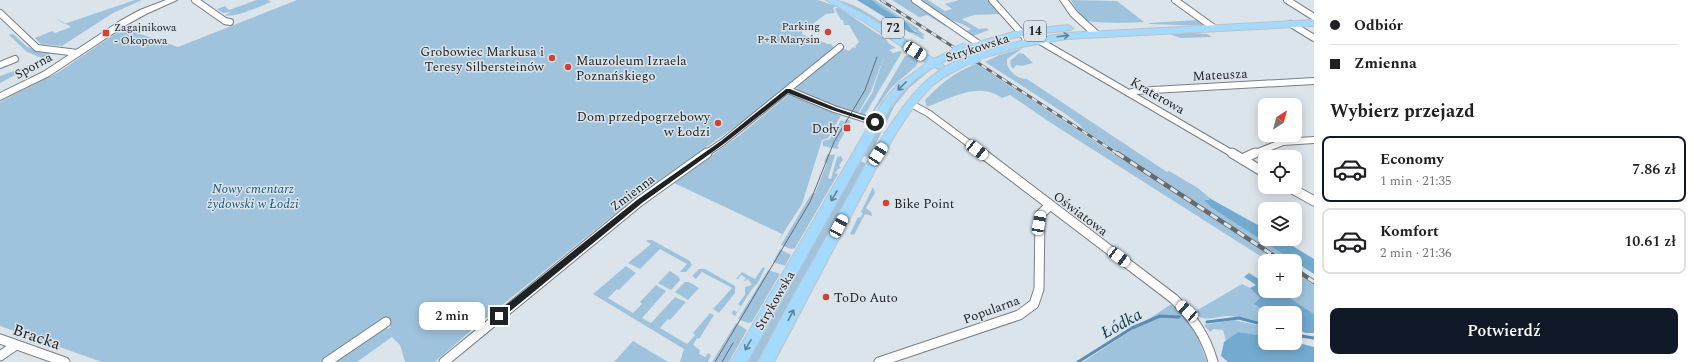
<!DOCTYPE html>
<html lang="pl">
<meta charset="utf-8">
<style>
:root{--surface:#fff;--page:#f6f6f6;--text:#202124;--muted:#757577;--line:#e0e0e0;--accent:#111827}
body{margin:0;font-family:Spectral,serif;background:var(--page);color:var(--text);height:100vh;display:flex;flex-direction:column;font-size:15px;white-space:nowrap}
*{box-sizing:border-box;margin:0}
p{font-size:13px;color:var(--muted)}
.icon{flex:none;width:22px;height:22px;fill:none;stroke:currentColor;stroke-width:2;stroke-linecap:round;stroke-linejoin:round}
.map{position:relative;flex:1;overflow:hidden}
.details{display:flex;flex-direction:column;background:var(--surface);width:380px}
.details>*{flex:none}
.guide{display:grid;align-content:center;height:88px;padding:0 16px;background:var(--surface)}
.needle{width:26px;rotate:36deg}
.buttons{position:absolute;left:1258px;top:98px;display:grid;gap:8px}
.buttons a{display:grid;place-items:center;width:44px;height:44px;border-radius:8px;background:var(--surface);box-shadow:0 2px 10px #0003;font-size:20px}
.end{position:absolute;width:18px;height:18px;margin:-9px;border:5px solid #202325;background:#fff;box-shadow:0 0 0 2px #fff}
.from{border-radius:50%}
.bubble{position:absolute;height:28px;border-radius:8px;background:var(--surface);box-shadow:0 2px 10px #0003;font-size:13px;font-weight:600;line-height:28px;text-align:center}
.car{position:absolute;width:12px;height:24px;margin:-12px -6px;border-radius:5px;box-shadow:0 0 3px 1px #0007;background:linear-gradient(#fff 24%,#345 0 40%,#fff 0 76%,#345 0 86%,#fff 0)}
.guide b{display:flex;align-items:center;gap:14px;height:38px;font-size:15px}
.guide b+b{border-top:1px solid var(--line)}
.guide i{width:10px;height:10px;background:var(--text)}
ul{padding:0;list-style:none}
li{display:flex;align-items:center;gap:12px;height:66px;margin:0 8px 6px;padding:0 8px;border:2px solid var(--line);border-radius:8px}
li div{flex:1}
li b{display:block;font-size:15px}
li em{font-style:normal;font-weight:600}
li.current{border-color:var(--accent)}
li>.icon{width:36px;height:36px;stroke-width:1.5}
h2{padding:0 16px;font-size:18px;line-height:48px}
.button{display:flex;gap:8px;margin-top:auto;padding:8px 16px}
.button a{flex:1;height:46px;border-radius:8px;background:var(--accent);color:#fff;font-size:16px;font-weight:600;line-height:46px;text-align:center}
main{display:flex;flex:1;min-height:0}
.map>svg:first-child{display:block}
</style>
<main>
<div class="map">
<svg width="1314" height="362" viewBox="0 0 1314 362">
<rect width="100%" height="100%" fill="#dce4eb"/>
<g fill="#a0c3dd">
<polygon points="135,0 142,0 113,13 62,46 41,44 35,38 52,31 55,33 71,27 56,18 64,24"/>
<path d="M 257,0 L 268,0 L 271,2 C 260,6 234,19 225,15 L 231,12 L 223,13 L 217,9 L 225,6 L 229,10 Z"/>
<polygon points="297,0 818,0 836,6 833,8 835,13 826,14 802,32 803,33 801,34 828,44 831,44 834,48 753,114 653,185 606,221 475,327 435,362 405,362 400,345 392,337 357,362 333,362 384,326 388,329 391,327 383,319 320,362 102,362 0,326 0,102 59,72 128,25 132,25 126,29 178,47"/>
<path d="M 835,0 C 855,0 899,34 917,47 L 916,47 L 872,18 Z"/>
<polygon points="872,0 875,0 919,29 918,30 925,35 922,36 925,38 922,39 909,32 915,34 916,31 911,29 907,23 882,8"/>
<polygon points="892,0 911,0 967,39 948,26 945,26 927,15 920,17 922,19"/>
<polygon points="918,0 928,0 945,11 952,9 945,4 959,0 988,0 1001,14 974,15 962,19 979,29 986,28 989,30 970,37 965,32 971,29 962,24 950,20"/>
<path d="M 1071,0 L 1117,1 L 1144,22 C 1132,23 1095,24 1086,20 C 1078,15 1075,7 1071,0 Z"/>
<polygon points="838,7 887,40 888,43 896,48 889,50 893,53 900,51 902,52 864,116 858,115 872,93 884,57 871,91 857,115 796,90 798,85 842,48 849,51 853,47 855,48 856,47 855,46 859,42 849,25 844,25 843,20 841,20 835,9"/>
<polygon points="1200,20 1206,26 1150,24 1148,23"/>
<polygon points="1182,32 1207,34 1212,37 1180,38 1167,33"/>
<polygon points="13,34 27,47 52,53 42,58 27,52 9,35"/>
<path d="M 1023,48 L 1007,59 L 1007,65 C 1011,73 1018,79 1027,79 L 1167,172 L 1169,171 L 1198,188 L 1211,199 L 1205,200 L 1212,208 L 1295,261 L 1286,261 L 1083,129 L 1080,125 L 1064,113 L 985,62 L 999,55 Z"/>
<polygon points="1019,53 1024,54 1033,63 1022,66 1016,65 1013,69 1011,66 1010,61"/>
<polygon points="912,55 918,61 916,66 891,88 873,113 868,116 872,112 905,56"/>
<polygon points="42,61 0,83 0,76"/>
<path d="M 976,64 L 1278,261 L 1268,261 L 1048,121 L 1010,95 L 1002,98 C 979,81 951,98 927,107 L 925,100 C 939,85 956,71 976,64 Z"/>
<path d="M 927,71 L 928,72 L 909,88 L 895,105 L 869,157 L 863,156 C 881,124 896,92 927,71 Z"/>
<polygon points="788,95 793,96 841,116 832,130 830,129 828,131 830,135 828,138 822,140 802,204 777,243 782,234 674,183 740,135"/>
<polygon points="846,119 851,121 837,146 839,147 837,149 823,146 823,141 830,139 841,120 844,122"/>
<polygon points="827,154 835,155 828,178 831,179 837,157 841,156 843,160 839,165 841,168 838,169 835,173 838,174 795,248 791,249 781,245 810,196 813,193 815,193 827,163 824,162"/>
<polygon points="860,161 866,163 758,362 748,362"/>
<polygon points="873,187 875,193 866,208 871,212 872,216 865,214 854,235 850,234 858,217 860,218 863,213 861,212"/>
<polygon points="648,240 652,240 690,261 692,265 686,272 680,272 687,264 660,249 640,269 628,263 651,244 646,241"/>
<polygon points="780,249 791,255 785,266 773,262"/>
<polygon points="626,266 636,273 619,290 617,289 608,298 633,313 642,304 640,302 656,285 666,291 642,318 651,323 675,297 686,302 670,320 668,319 660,328 687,344 695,335 693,333 710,313 714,315 699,339 697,338 693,345 700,350 699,354 705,357 708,353 711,355 708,362 680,362 684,349 593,294"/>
<polygon points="763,267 765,268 758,283 752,289 735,316 732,314 733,310 737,312 741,306 738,304 745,295 745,287 752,285 748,279 743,282 746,278 741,275 738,279 736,279 742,272 755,279"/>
<polygon points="699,269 705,269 735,286 735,293 719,313 713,309 732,288 702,272 696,279 692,276"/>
<polygon points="768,270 780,274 752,322 748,323 738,319"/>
<polygon points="670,271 679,277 680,280 671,290 658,283"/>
<polygon points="1295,272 1314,285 1314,314 1283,294 1287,291 1295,291"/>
<polygon points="685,282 689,282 699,288 688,300 675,292"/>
<path d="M 1242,284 L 1250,288 L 1260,298 L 1255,305 L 1267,310 L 1270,313 L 1265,313 L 1265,323 C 1253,320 1239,316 1227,316 C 1216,316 1204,324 1194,312 Z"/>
<polygon points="1173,303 1193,324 1207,362 1083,362"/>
<polygon points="1234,320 1265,327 1265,336 1238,332 1226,341 1223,330 1214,329 1210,332 1204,325"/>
<polygon points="736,323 747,330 729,362 712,362"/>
<polygon points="633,341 668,362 614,362"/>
</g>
<g fill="#72aad0">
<polygon points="857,0 872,0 882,8 907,23 911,29 918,34 909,32"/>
<polygon points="1209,198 1265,229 1265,239 1281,239 1314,259 1314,274 1212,208 1204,200 1209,200"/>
<polygon points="1249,273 1265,283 1265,291 1279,291 1314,314 1314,333 1306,333 1295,329 1295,313 1270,313 1254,304 1260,298 1250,288 1256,285 1244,277"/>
<polygon points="1238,332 1265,336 1265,343 1295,343 1295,342 1314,347 1314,362 1228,362 1221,356 1224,342"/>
</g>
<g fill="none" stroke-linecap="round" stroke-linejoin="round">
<g stroke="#588eb4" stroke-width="3">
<polyline points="1207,322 1239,318 1265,325"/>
<polyline points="1295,335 1314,338"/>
<polyline points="1078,362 1132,328 1160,316 1179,317"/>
</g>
<defs>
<g id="street-far1">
<polyline points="195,0 225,21 230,22"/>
<polyline points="915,0 979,44"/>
<polyline points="992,0 1024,36 1027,42"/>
<polyline points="1175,0 1214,28"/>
<polyline points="1287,0 1314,17"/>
<polyline points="0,13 37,48 78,53"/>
<polyline points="1291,24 1314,38"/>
<polyline points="1038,40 1233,154"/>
<polyline points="0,65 15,59"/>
<polyline points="788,90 834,109 875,122"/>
<polyline points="1129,93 1135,91 1314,81"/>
<polyline points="911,104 928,113 983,154"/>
<polyline points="705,154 723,142 840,47"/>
<polyline points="1253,154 1283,142 1314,140"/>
</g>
<g id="street">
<path d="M 982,153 L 1174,299 C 1193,318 1206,336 1213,362"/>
<polyline points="1232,153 1265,173"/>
<polyline points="1242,159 1255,153"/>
<polyline points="1289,187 1314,201"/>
<polyline points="0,339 65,362"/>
<polyline points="0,356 16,345"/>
<polyline points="327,362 386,322"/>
<polyline points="444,362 640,201 707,153"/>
<polyline points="879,362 1019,315 1034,304 1039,289 1040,215 1050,205"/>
</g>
<g id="secondary">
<polygon points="166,0 177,0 146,14 126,25 49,76 0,100 0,93 43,72 120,21 140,10"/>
<polygon points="1060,0 1068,0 1077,12 1099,32 1100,34 1099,36 1093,36 1071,16"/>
</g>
<g id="primary">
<path d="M 826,0 L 836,0 L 869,17 L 934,59 L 953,50 L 959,50 L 961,52 L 941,63 L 944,66 L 942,68 L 939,69 L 934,67 C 917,76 903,89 892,104 L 747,362 L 731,362 L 882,103 L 898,84 L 927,63 L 863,21 Z"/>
<polygon points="1314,20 1314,26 1066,39 1021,47 979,59 974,56 976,54 1020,41 1066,33"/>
<polygon points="1068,25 1073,28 1071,30 1021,36 966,51 961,48 963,46 1021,30"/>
<path d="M 969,57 L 972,58 L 974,60 L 972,62 C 959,69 945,75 933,85 C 903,113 876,169 856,206 C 829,258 801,310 774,362 L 758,362 C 780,318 805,276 828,234 C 854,187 878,137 912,96 C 926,79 947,62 969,57 Z"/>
</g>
</defs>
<use href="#street-far1" stroke="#787f85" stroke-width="8"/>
<use href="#street" stroke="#787f85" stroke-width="11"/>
<use href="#secondary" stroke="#787f85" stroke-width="2"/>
<use href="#primary" stroke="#c1c1c2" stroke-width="2"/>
<use href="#street-far1" stroke="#fff" stroke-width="6"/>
<use href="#street" stroke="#fff" stroke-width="9"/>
<use href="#secondary" fill="#fff" fill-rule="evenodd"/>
<use href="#primary" fill="#a4dafe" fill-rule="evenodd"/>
<g stroke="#656a6e" stroke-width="1">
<polyline points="715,362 810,202 834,142 865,90 877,57"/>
<polyline points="722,362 733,343"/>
</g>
<defs>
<polyline id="rail-far1" points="881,0 1118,154"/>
<g id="rail">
<polyline points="1117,153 1282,261"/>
<polyline points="1295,269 1314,282"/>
</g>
</defs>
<use href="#rail-far1" stroke="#656a6e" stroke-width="3"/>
<use href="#rail" stroke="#656a6e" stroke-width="4.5"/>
<use href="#rail-far1" stroke="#dce4eb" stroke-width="2" stroke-dasharray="6" stroke-linecap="butt"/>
<use href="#rail" stroke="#dce4eb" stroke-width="3" stroke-dasharray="8" stroke-linecap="butt"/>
<defs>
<g id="primary-bridge">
<polyline points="956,52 966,48"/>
<polyline points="969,60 979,56"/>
</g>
</defs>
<use href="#primary-bridge" stroke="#c1c1c2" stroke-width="12" stroke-linecap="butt"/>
<use href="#primary-bridge" stroke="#a4dafe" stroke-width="10"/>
</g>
<defs><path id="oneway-shaft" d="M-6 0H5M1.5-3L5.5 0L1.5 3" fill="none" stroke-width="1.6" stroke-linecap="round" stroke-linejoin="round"/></defs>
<g stroke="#627e92">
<use href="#oneway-shaft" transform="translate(1063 36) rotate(-7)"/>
<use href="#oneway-shaft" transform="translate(902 86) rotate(135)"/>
<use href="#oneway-shaft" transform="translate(834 196) rotate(120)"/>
<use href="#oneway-shaft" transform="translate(791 315) rotate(-62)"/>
<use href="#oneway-shaft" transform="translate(748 345) rotate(120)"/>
</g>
<polygon fill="#202325" points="786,89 790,89 836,108 878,122 875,124 832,110 788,93 725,143 642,203 502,318 496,318 496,313 637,200 721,141"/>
<g fill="#d04334" stroke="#dce4eb" stroke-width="1.5">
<circle cx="828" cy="32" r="4"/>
<rect x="102" y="29" width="8" height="8" rx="2"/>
<circle cx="552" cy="58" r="4"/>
<circle cx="568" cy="67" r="4"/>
<circle cx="718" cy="123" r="4"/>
<rect x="843" y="124" width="8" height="8" rx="2"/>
<circle cx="886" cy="203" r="4"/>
<circle cx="826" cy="297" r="4"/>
</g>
<g text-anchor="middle" stroke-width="3" stroke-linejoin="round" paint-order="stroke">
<g font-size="11" fill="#202325" stroke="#dce4eb" text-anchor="end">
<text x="820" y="30">Parking<tspan x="820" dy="13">P+R Marysin</tspan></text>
<text x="114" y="31" text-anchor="start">Zagajnikowa<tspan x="114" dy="13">- Okopowa</tspan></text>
</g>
<g fill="#dce4eb" stroke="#585d60" stroke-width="1">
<rect x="882" y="18" width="22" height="20" rx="3"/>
<rect x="1024" y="21" width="22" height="20" rx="3"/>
</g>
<g font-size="12" font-weight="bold" fill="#202325">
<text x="893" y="32">72</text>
<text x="1035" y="35">14</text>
</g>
<g font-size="13" fill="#202325" stroke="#dce4eb">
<text transform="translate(977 47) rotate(-18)" y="5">Strykowska</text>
<text transform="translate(33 65) rotate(-29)" y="5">Sporna</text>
<text transform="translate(1220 74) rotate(-3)" y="5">Mateusza</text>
<text transform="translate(1158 95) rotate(30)" y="5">Kraterowa</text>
<text transform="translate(632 192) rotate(-37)" y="5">Zmienna</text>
<text transform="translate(1081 213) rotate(37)" y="5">Oświatowa</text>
<text transform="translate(774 300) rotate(-60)" y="5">Strykowska</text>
<text transform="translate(991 309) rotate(-20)" y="5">Popularna</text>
</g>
<g font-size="13" fill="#202325" stroke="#dce4eb" text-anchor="end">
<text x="544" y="56">Grobowiec Markusa i<tspan x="544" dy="15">Teresy Silbersteinów</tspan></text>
<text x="576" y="65" text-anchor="start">Mauzoleum Izraela<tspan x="576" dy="15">Poznańskiego</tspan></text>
<text x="710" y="121">Dom przedpogrzebowy<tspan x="710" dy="15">w Łodzi</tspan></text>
<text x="839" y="133">Doły</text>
<text x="894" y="208" text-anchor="start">Bike Point</text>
<text x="834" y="302" text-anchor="start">ToDo Auto</text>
</g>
<g font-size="13" font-style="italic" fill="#16577d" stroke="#dce4eb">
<text x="253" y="193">Nowy cmentarz<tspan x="253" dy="15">żydowski w Łodzi</tspan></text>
</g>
<g font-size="16" fill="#202325" stroke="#dce4eb">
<text transform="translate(37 336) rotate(19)" y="6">Bracka</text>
</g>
<g font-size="17" font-style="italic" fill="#0a3852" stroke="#dce4eb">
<text transform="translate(1121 323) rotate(-29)" y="6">Łódka</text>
</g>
</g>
</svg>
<div class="buttons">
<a><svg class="needle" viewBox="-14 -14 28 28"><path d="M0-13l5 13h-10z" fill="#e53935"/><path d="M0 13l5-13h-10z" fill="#757577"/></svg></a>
<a><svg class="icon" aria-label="locate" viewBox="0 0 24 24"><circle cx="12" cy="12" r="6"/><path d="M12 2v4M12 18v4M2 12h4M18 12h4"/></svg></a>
<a><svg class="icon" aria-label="layers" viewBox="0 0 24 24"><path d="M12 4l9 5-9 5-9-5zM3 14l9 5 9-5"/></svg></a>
<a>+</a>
<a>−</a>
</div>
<i class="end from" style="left:875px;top:122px"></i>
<i class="end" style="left:499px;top:316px"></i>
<div class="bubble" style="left:419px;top:302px;width:66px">2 min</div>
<i class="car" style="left:915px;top:51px;rotate:123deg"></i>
<i class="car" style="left:977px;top:150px;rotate:128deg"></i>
<i class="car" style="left:878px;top:154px;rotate:33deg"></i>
<i class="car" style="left:1039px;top:223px;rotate:10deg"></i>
<i class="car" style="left:839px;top:226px;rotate:28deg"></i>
<i class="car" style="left:1119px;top:257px;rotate:127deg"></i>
<i class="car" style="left:1187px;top:311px;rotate:312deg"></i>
</div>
<section class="details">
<div class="guide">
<b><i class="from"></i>Odbiór</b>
<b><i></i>Zmienna</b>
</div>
<h2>Wybierz przejazd</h2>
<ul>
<li class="current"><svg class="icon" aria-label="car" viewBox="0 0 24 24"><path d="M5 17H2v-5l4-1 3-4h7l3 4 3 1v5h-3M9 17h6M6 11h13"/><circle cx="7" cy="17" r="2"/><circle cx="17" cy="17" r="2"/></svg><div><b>Economy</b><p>1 min · 21:35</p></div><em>7.86 zł</em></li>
<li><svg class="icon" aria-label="car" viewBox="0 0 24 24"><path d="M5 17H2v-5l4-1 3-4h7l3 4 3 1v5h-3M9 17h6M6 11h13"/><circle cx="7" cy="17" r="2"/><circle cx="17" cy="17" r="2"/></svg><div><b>Komfort</b><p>2 min · 21:36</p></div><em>10.61 zł</em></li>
</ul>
<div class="button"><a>Potwierdź</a></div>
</section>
</main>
